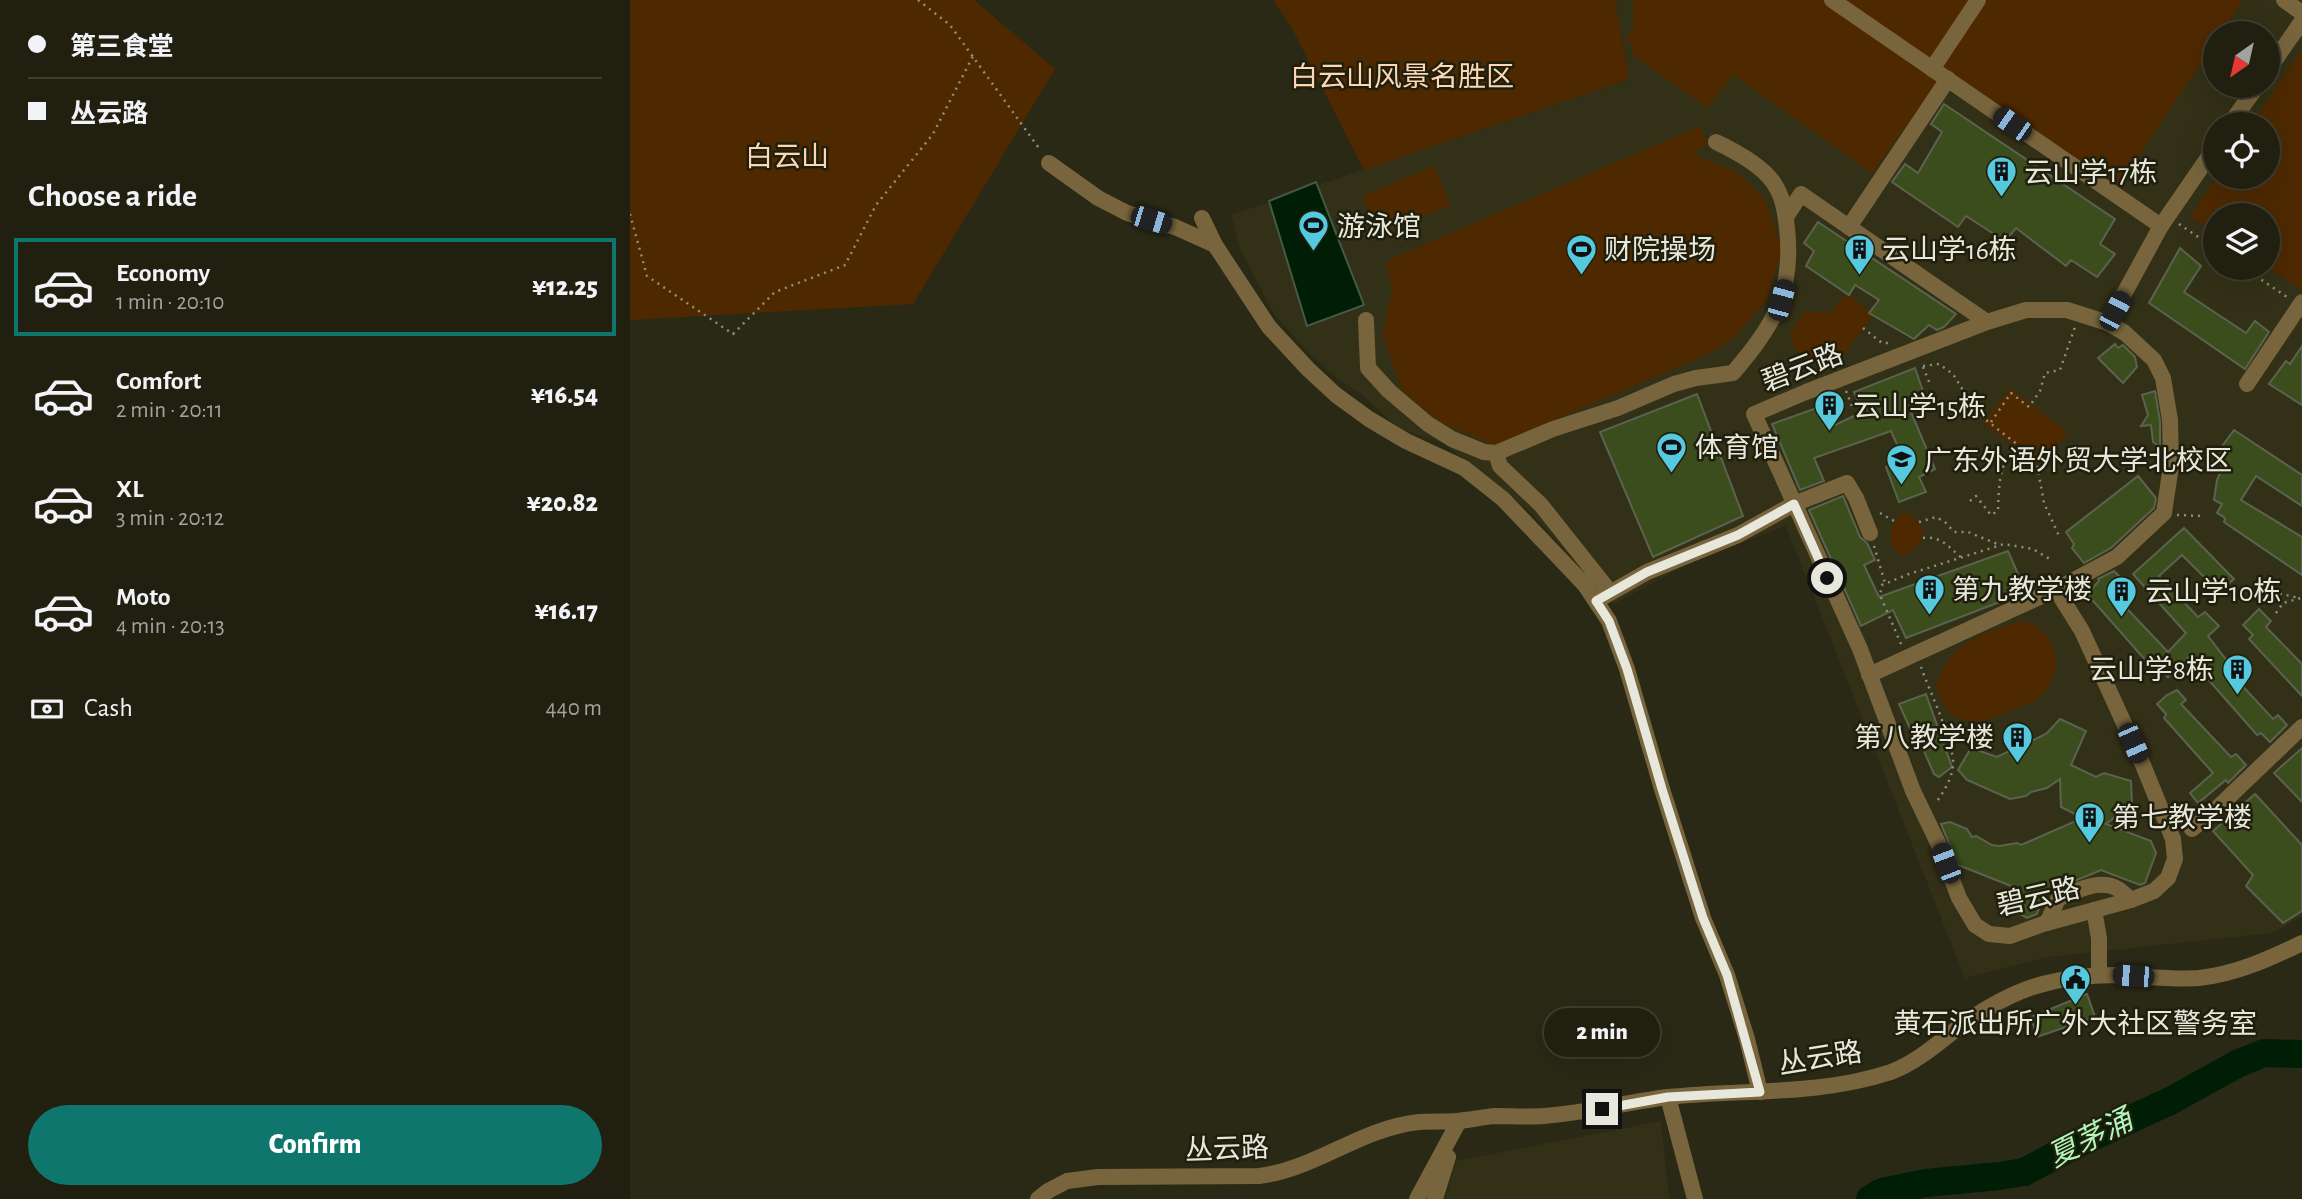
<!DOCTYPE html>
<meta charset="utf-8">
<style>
:root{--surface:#201f10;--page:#282719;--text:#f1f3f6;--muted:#a2a29f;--line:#3d3d30;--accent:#0f766e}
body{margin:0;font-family:"Alegreya Sans","Noto Sans SC",sans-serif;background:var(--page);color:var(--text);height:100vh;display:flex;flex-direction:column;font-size:26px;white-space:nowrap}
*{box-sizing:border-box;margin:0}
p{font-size:23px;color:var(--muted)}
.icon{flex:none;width:38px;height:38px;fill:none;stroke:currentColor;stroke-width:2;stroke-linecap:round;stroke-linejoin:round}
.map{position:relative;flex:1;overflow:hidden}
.side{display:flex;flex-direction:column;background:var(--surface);width:630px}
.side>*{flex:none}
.top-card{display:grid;align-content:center;height:154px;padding:0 28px;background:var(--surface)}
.needle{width:46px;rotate:214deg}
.fabs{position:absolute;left:1573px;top:21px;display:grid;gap:14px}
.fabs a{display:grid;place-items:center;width:77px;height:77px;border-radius:50%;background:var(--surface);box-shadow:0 7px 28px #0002,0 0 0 2px var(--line);font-size:35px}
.end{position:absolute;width:32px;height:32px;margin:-16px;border:9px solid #e7e7db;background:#111;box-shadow:0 0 0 4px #111}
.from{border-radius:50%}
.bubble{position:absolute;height:49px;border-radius:24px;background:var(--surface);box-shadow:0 7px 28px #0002,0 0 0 2px var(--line);font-size:23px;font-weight:800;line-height:49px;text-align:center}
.car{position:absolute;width:21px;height:42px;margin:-21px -10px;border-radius:9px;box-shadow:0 0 5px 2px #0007;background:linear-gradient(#222 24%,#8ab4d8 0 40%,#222 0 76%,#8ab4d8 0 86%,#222 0)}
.top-card b{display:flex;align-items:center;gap:24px;height:66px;font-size:26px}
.top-card b+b{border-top:2px solid var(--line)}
.top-card i{width:18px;height:18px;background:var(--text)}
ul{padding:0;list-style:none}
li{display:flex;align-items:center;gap:21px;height:98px;margin:0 14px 10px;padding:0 14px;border:4px solid transparent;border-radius:0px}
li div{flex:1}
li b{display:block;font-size:26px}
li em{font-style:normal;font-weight:800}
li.active{border-color:var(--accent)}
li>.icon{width:63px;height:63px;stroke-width:1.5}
h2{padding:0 28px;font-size:32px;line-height:84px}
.pay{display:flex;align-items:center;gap:18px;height:77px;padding:0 28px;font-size:26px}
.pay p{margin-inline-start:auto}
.button{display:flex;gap:14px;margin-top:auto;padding:14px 28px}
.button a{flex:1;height:80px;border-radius:42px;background:var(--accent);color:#fff;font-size:28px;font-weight:800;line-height:80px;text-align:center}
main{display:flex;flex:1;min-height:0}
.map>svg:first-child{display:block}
</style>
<main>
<section class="side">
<div class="top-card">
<b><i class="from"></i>第三食堂</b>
<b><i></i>丛云路</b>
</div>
<h2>Choose a ride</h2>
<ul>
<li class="active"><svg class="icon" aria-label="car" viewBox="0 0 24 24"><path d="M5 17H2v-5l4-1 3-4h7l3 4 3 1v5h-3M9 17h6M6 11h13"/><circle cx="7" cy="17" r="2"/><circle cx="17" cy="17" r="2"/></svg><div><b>Economy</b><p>1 min · 20:10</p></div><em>¥12.25</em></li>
<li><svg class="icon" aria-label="car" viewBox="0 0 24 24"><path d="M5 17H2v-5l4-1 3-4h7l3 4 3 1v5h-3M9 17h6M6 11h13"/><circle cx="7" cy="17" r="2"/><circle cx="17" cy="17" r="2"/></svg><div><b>Comfort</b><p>2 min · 20:11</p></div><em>¥16.54</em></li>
<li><svg class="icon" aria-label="car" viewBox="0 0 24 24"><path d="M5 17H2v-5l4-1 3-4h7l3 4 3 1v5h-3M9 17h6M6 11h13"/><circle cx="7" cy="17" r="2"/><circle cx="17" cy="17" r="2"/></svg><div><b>XL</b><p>3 min · 20:12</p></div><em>¥20.82</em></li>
<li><svg class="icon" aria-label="car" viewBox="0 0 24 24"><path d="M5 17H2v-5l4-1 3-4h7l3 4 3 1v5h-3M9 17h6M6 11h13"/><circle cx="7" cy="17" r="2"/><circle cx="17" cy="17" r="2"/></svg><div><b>Moto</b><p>4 min · 20:13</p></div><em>¥16.17</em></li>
</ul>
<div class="pay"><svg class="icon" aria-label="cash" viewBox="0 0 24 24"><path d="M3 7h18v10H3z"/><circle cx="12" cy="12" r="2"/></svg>Cash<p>440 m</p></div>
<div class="button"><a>Confirm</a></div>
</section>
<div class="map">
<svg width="1672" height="1199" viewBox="0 0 1672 1199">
<rect width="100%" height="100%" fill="#2a2916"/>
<g fill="#323016" fill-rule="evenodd">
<path d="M 985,0 L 1672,0 L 1672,917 L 1642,933 L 1419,957 L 1335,978 L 1156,526 L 1067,559 L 984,604 L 898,510 L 813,443 L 773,430 L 762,422 L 730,393 L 710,381 L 675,349 L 644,314 L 610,249 L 601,215 L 999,79 ZM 1586,33 L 1638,33 L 1638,86 L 1586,86 ZM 1586,124 L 1638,124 L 1638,177 L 1586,177 ZM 1586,215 L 1638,215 L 1638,268 L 1586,268 Z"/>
<polygon points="1031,1121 1039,1199 815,1199 826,1161"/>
</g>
<g fill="#4e2900">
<polygon points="0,0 344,0 425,69 283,304 0,320"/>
<polygon points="643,0 985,0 999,79 734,170 662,28"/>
<polygon points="1003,0 1613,0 1591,33 1586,33 1585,42 1489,186 1308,82 1242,173 1103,75 1077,108 1002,54 1002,44 996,39 1003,29"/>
<polygon points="1672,48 1672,290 1638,268 1638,215 1586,215 1585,233 1560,217 1587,177 1638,177 1638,124 1622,124"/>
<polygon points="1070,126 1077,144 1062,154 1106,172 1135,199 1152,249 1137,299 1105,337 1079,354 865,445 810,422 772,390 753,335 762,291 756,261"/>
<polygon points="804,166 821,205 749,235 732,196"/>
<path d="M 1216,293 L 1243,315 L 1208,362 C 1181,367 1163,360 1160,331 L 1176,312 L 1201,313 Z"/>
<polygon points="1380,388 1438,432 1411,467 1353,423"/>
<path d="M 1270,514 L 1279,514 C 1302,531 1295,544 1272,556 C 1256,545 1258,528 1270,514 Z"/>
<path d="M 1393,621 C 1398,623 1404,625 1408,628 C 1433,644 1430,681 1409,698 C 1404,702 1395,704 1389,707 C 1369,716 1342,731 1322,714 C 1314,708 1310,696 1306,686 C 1319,643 1353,632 1393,621 Z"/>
</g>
<polygon fill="#001d05" stroke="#455a45" stroke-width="2" points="686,182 734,305 677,326 639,201"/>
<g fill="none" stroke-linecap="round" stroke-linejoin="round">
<polyline stroke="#001d05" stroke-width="28" points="1240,1199 1252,1192 1296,1183 1369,1176 1394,1172 1451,1142 1540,1101 1609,1063 1634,1053 1672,1054"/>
</g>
<g fill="#3b4d1c" stroke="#5b6350" stroke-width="2">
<polygon points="1314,104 1485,219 1470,244 1485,254 1467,277 1441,260 1436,266 1386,228 1375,241 1336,216 1328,227 1262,182 1275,164 1288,173 1312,132 1301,124"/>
<polygon points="1188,222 1326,314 1314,327 1307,330 1299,325 1284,339 1239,313 1249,300 1225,285 1219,295 1176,266 1184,251 1174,243"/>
<polygon points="1550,248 1571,266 1554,292 1616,333 1625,321 1639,332 1615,369 1519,303"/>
<polygon points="1485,344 1488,348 1493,345 1505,357 1507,367 1493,383 1468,358"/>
<polygon points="1672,346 1672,405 1639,384 1656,361 1660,364"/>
<polygon points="1285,368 1294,394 1276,400 1305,469 1289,477 1296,492 1269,502 1256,467 1273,458 1261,431 1184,458 1194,481 1170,490 1142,424 1195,405 1201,427 1232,412 1224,392"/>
<polygon points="1525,391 1530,421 1530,447 1523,442 1521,425 1511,426 1518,415 1512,395"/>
<polygon points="1067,394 1113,516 1023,557 970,432"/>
<polygon points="1604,430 1672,475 1672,506 1626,476 1611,500 1672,537 1672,575 1594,522 1595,518 1587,513 1592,504 1584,500 1587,480 1592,469 1590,449"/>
<polygon points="1508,476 1526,498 1524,508 1481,548 1454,563 1442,548 1444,544 1436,532"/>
<polygon points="1213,496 1230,537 1237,543 1245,560 1234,565 1249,597 1378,551 1396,592 1276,638 1263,610 1231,626 1179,510"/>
<polygon points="1554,528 1604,579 1589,592 1552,555 1529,576 1568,617 1575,612 1589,626 1578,636 1597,661 1593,665 1643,719 1648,715 1657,725 1640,742 1631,733 1627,735 1576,677 1580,676 1561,655 1538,677 1528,667 1524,670 1457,594 1469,581 1468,579 1484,571 1496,583 1482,593 1538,652 1556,633 1503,574"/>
<polygon points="1629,609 1641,621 1636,627 1672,664 1672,696 1619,639 1623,635 1613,625"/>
<polygon points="1547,690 1556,700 1551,704 1601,757 1606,754 1616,765 1598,783 1596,780 1568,803 1560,793 1583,773 1534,718 1536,714 1527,704 1537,695"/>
<polygon points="1296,694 1322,767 1309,777 1304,774 1287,735 1283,735 1269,704"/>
<polygon points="1430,719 1456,731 1441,765 1466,777 1474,773 1501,781 1502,804 1476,824 1521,841 1526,853 1515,883 1510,885 1471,870 1418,892 1412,901 1407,914 1397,918 1386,912 1379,901 1381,886 1328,865 1311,824 1320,822 1337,829 1342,837 1346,836 1362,845 1369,846 1387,843 1391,845 1453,818 1431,807 1430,779 1417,788 1401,792 1396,796 1380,799 1337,780 1328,770 1341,748 1367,757 1416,734"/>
<polygon points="1672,748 1672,802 1644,773"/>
<polygon points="1625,794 1672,845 1672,911 1653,923 1616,886 1623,875 1583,831"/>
<polygon points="1457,994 1465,1017 1407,1037 1401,1017"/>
</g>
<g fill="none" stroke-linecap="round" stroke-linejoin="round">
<g stroke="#8f8f80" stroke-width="2.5" stroke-dasharray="2 5" stroke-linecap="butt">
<polyline points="288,0 320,25 411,151"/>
<polyline points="0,214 17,276 103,334 145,292 215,265 246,205 303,134 343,56"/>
<polyline points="1549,224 1586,249"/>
<polyline points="1614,268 1657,297"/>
<polyline points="1233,328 1252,343 1260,343"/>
<polyline points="1293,366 1309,364 1323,374 1347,413 1406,459 1414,503 1430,538"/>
<polyline points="1293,367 1300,384"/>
<polyline points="1216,391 1222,406"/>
<polyline points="1361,422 1381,393 1399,407 1410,391 1415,373 1430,370 1445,327"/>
<path d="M 1340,501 L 1346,496 L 1361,515 L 1368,511 C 1369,482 1369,468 1385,443"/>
<polyline points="1250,513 1264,521"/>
<polyline points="1547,515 1572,516"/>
<polyline points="1289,522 1306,517 1315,522 1324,532 1338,532 1370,545"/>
<path d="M 1293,538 C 1312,536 1318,547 1332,558"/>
<polyline points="1244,546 1255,583"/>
<polyline points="1643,592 1669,598"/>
<polyline points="1646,613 1653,603 1671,598"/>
<polyline points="1271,644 1250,595 1252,585 1279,574 1374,544 1403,549 1423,561"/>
<path d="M 1291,667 C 1299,690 1325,744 1323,765 C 1322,779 1313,793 1305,804"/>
</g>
<g stroke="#78653d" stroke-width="16">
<polyline points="1202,0 1531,226"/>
<polyline points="1654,0 1672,13"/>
<polyline points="1302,69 1348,0"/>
<polyline points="1638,70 1672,21"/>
<polyline points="1600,124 1627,86"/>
<polyline points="419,163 468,198 497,213 545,227 585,245"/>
<polyline points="1156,217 1171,194 1357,322"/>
<polyline points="572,218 585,245 639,327 678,369 706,395 739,419 776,441 834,468 873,499 955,585 979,621 997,669 1032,789 1073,918 1097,975 1117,1039 1130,1092"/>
<polyline points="1219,227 1318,79"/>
<polygon points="1396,310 1437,310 1478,323 1495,333 1524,360 1533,378 1540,420 1541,466 1534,513 1487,557 1429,588 1432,599 1452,631 1513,765 1543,839 1545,859 1538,878 1524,891 1501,900 1413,924 1380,936 1359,934 1345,925 1329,898 1309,845 1283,791 1230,649 1124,414 1176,392 1357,322"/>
<path d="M 736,320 L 738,368 L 759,391 L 798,424 L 822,439 L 854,452 L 866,453 L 923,429 L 988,408 L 1044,384 L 1066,378 L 1103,373 C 1143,326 1164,293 1157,228 C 1155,211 1153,196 1143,182 C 1131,165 1105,151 1086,142"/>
<polyline points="1478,323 1531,226 1586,146"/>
<polyline points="1617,384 1672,302"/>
<polyline points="866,453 870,466 911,505 980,592"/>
<polyline points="966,601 1017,572 1108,535 1164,504 1217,483 1226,498 1240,533"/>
<polyline points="1239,675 1429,588"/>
<polyline points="1562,829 1582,813 1672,727"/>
<polyline points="1464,910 1469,938 1469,975"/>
<path d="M 1417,923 L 1428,899 C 1445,891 1470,878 1488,889 C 1493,892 1497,897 1501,900"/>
<polyline points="1038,1097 1065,1199"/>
<path d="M 408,1199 L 418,1191 L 437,1181 L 468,1177 L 629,1176 C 686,1169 731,1128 789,1122 C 801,1121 814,1122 827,1121 C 840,1120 852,1117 865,1116 C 881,1116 898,1117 914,1116 C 956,1113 997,1102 1038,1097 C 1113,1089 1188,1096 1261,1072 C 1288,1062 1310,1041 1333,1024 C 1356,1008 1380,994 1406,986 C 1432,978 1459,975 1487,975 C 1514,976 1541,980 1569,978 C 1606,974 1639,959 1672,943"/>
<polyline points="787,1199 829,1121"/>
<polyline points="805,1199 818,1157"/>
</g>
</g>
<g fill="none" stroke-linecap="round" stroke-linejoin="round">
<polyline stroke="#e7e7db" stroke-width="9" points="972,1109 1038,1097 1130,1092 1097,975 1073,918 1032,789 997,669 979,621 966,601 1017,572 1108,535 1164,504 1197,578"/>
</g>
<defs>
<symbol id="building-pin" viewBox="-11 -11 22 30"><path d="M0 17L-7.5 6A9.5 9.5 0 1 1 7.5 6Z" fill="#55cadf" stroke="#201f0d"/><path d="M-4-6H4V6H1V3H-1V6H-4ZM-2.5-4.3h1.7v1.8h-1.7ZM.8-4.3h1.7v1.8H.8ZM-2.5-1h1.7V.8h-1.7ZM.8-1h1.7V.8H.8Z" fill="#111"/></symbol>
<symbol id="stadium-pin" viewBox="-11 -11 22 30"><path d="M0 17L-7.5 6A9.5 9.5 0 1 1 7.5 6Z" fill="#55cadf" stroke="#201f0d"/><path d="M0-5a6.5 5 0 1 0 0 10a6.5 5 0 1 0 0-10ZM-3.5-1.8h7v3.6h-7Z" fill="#111"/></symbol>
<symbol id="university-pin" viewBox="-11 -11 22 30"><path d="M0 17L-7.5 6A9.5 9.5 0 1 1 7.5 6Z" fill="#55cadf" stroke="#201f0d"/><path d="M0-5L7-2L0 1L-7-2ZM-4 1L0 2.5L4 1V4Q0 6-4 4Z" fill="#111"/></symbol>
<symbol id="civic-pin" viewBox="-11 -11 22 30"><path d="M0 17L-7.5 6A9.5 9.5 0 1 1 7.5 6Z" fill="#55cadf" stroke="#201f0d"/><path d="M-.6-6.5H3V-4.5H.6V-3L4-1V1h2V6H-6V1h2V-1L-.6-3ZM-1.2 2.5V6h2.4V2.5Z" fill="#111"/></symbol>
</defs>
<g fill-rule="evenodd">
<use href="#building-pin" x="1354" y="154" width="35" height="47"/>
<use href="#stadium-pin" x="666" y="208" width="35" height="47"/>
<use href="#stadium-pin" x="934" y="232" width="35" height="47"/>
<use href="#building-pin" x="1212" y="232" width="35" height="47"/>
<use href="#building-pin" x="1182" y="388" width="35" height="47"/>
<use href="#stadium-pin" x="1024" y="430" width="35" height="47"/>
<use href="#university-pin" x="1254" y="442" width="35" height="47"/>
<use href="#building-pin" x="1282" y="572" width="35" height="47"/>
<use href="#building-pin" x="1474" y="574" width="35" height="47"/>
<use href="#building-pin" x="1590" y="652" width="35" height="47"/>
<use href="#building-pin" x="1370" y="720" width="35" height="47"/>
<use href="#building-pin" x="1442" y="800" width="35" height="47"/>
<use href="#civic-pin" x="1428" y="962" width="35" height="47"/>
</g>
<g text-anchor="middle" stroke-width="5" stroke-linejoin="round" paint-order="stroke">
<g font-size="28" fill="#fdd6b3" stroke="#201f0d">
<text x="772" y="86">白云山风景名胜区</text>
<text x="157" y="166">白云山</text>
</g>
<g font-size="28" fill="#e7e7db" stroke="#201f0d" text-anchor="start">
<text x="1394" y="182">云山学17栋</text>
<text x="707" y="236">游泳馆</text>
<text x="974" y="259">财院操场</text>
<text x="1252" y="259">云山学16栋</text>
<text x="1223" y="416">云山学15栋</text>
<text x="1065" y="457">体育馆</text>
<text x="1294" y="470">广东外语外贸大学北校区</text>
<text x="1322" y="599">第九教学楼</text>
<text x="1515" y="601">云山学10栋</text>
<text x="1584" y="679" text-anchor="end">云山学8栋</text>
<text x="1364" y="747" text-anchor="end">第八教学楼</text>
<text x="1482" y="827">第七教学楼</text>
<text x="1445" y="1033" text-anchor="middle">黄石派出所广外大社区警务室</text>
</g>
<g font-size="28" fill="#e7e7db" stroke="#201f0d">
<text transform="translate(1172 367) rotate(-21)" y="10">碧云路</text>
<text transform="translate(1408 896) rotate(-13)" y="10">碧云路</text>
<text transform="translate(1190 1057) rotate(-9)" y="10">丛云路</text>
<text transform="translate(597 1148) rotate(-2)" y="10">丛云路</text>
</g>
<g font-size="30" font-style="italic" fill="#b0f5b9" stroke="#201f0d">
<text transform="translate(1460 1138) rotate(-27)" y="10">夏茅涌</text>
</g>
</g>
</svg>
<div class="fabs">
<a><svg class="needle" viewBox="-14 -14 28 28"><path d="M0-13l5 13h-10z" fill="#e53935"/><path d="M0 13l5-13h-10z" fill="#a2a29f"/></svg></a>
<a><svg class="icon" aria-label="locate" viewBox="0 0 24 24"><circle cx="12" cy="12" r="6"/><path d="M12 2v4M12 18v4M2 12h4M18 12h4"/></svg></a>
<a><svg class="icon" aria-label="layers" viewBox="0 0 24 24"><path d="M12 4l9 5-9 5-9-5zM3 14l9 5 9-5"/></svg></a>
</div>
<i class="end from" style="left:1197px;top:578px"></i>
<i class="end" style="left:972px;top:1109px"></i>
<div class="bubble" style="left:914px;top:1008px;width:116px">2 min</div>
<i class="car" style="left:1382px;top:124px;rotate:305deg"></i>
<i class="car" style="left:521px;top:220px;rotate:107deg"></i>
<i class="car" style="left:1151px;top:300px;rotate:15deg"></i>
<i class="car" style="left:1485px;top:311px;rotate:28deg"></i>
<i class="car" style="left:1503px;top:743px;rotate:156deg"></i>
<i class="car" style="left:1316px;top:863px;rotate:339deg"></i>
<i class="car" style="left:1503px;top:976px;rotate:274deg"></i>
</div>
</main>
